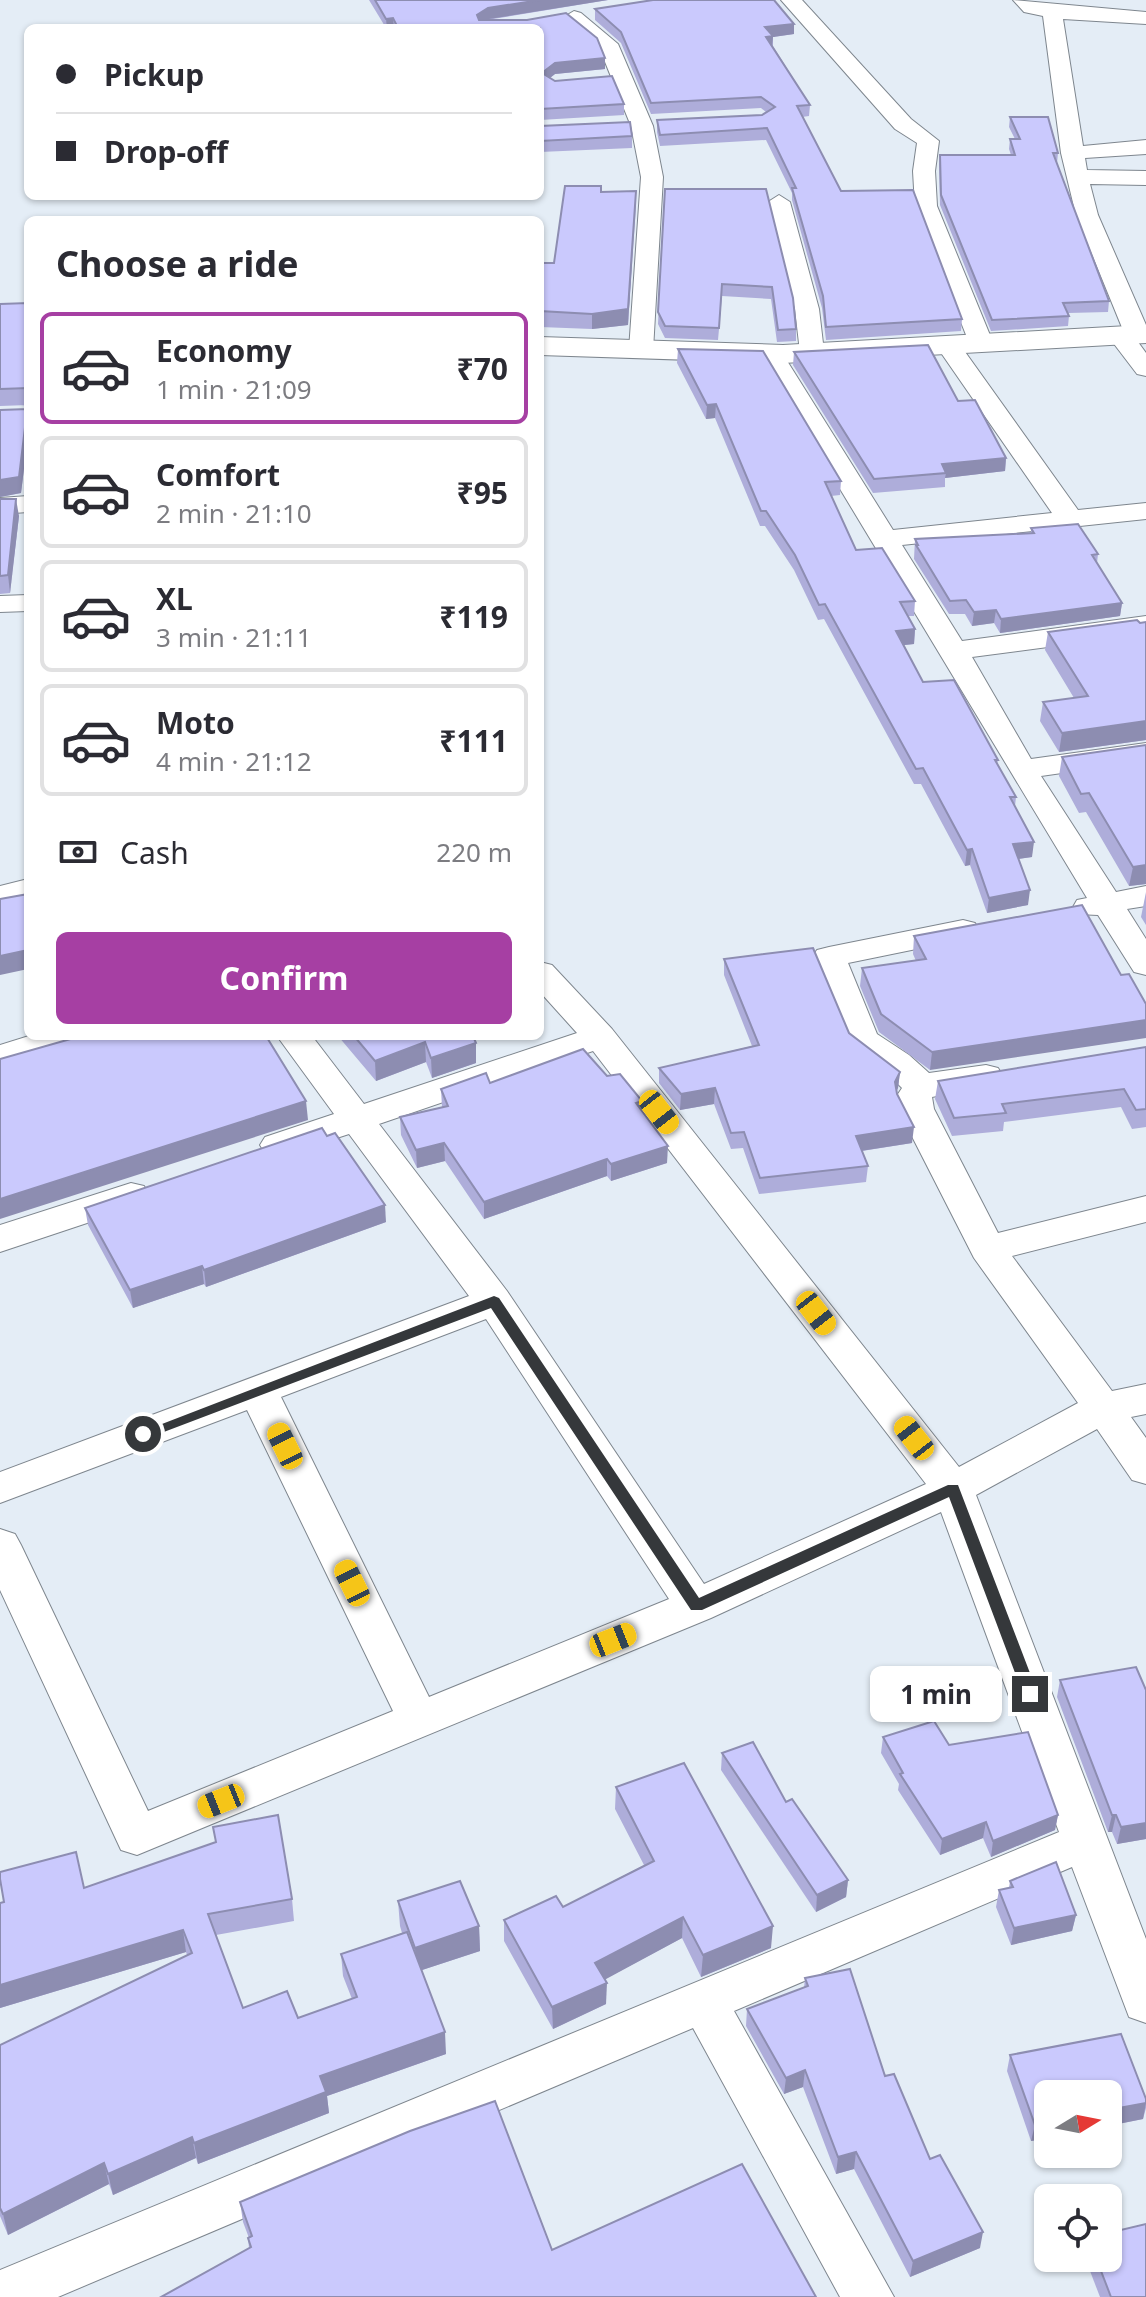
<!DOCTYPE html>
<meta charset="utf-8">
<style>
:root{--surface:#fff;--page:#f2f2f3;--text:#2b2b33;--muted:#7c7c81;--line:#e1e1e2;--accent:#a63fa3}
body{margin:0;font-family:"Noto Sans",sans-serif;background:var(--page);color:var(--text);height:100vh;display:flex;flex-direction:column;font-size:30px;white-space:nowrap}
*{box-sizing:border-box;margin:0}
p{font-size:26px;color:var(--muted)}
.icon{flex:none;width:44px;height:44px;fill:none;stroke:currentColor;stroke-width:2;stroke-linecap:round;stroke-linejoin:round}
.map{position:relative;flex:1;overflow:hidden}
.panel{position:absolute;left:24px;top:216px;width:520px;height:824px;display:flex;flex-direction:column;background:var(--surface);border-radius:12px;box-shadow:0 2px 6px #0004}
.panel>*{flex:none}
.guide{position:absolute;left:24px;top:24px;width:520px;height:176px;border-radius:12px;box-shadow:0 2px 6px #0004;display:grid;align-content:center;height:176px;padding:0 32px;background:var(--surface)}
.needle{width:52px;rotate:80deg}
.fabs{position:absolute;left:1034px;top:2080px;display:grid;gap:16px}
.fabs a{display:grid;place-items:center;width:88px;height:88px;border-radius:12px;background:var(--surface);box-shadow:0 2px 6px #0004;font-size:40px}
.end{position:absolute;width:36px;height:36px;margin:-18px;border:10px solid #35383b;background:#fff;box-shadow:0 0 0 4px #fff}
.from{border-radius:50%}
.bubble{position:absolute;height:56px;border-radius:12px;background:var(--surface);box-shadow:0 2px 6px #0004;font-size:26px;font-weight:700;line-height:56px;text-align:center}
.car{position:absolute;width:24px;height:48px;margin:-24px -12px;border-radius:10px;box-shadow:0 0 6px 2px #0007;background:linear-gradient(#f5c518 24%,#345 0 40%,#f5c518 0 76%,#345 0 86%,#f5c518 0)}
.guide b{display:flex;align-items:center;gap:28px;height:76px;font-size:30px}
.guide b+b{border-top:2px solid var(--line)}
.guide i{width:20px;height:20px;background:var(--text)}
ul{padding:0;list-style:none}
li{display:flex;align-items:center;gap:24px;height:112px;margin:0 16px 12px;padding:0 16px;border:4px solid var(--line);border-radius:12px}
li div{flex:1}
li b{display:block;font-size:30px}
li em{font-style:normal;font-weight:700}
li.current{border-color:var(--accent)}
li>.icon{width:72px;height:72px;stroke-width:1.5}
h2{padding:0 32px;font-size:36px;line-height:96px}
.pay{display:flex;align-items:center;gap:20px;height:88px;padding:0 32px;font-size:30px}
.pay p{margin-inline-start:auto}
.action{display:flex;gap:16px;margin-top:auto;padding:16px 32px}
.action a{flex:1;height:92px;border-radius:12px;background:var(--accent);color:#fff;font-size:32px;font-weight:700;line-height:92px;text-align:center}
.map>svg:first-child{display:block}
</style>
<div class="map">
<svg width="1146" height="2297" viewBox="0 0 1146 2297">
<rect width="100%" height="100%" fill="#e4edf6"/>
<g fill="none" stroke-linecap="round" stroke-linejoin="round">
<defs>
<g id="minor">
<polygon points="781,0 802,0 911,119 939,141 935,171 937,206 994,345 991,350 973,350 970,345 915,206 913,171 917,143 895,129"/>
<polygon points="1013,0 1146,12 1146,24 1063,19 1083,146 1146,140 1146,154 1085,158 1087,170 1146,171 1146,185 1090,184 1098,215 1146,325 1146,340 1138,342 1146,353 1146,376 1137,374 1108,336 1111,331 1123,330 1076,215 1061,153 1043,16 1024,12"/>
<polygon points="574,11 581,13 618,44 653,126 663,177 653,350 641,357 629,350 641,177 631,126 599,47 564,17"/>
<polygon points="779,195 790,202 819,309 824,352 812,359 800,352 795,309 768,202"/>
<polygon points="949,340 958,342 1078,510 1146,503 1146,519 902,545 962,641 1146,616 1146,634 972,657 1031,759 1146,743 1146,761 1041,776 1116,892 1146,886 1146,906 1127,909 1146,939 1146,975 1134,972 1098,915 1077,914 1073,907 1077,900 1087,898 758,353 770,346 779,348 893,530 1052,513 937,347"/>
<polygon points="28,496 28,512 0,514 0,498"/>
<polygon points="28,595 28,611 0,612 0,596"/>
<polygon points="28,879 28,899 0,906 0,886"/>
<path d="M 963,920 L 975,923 L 979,930 L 975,937 L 848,963 L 877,1034 L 909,1055 L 929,1073 L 986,1065 L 998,1068 L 1003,1076 L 998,1084 L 932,1097 L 934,1109 L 998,1233 L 1146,1196 L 1146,1222 L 1012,1256 L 1112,1391 L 1146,1384 L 1146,1414 L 1131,1417 L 1146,1438 L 1146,1484 L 1132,1480 L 1097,1429 L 976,1495 L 1146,1939 L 1146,2023 L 1129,2017 L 1072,1867 L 734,2011 L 894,2297 L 840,2297 L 693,2028 L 58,2297 L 0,2297 L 0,2270 L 1059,1832 L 941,1512 L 711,1618 L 137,1855 L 121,1850 L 0,1590 L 0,1529 L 15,1534 L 21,1545 L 148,1811 L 393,1711 L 247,1410 L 0,1503 L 0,1472 L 469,1296 L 349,1134 L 278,1157 L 265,1153 L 260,1145 L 265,1137 L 334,1114 L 277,1036 L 312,1036 L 364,1104 L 577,1033 L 540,992 L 540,962 L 552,965 L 612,1029 L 959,1467 L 1078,1403 L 974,1258 L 898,1109 L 896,1097 L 902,1088 L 885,1071 L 850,1048 L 812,957 L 817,950 L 829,947 ZM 593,1051 L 926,1484 L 704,1584 L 507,1291 L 379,1124 ZM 486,1319 L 669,1599 L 429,1697 L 281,1397 Z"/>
<polygon points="29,1036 83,1036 78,1044 0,1068 0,1045"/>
<polygon points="131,1183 144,1186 149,1195 144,1204 0,1252 0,1225"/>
</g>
<polygon id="tertiary" points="1146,325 1146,343 783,363 540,355 540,337 783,345"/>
</defs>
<use href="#minor" stroke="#7e868e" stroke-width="2"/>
<use href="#tertiary" stroke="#7e868e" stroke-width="2"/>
<use href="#minor" fill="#fff" fill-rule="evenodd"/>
<use href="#tertiary" fill="#fff" fill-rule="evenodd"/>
</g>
<g fill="#aeadda">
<polygon points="369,0 608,0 487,20 527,20 566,13 597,38 605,58 605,69 555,74 550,78 555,81 612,76 624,104 624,115 540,120 540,28 386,28"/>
<polygon points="595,9 794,24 794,34 773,37 773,46 810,105 809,116 802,117 841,191 962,319 961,331 826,340 822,308 792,200 792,193 766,140 660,146 657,132 657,120 762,115 766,112 761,108 651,114 621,43 595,20"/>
<polygon points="1010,117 1058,153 1057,163 1109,301 1108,312 1068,313 1069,316 1068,326 991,331 940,205 939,165 940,155 1011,155 1009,149 1010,139 1015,139 1009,127"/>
<polygon points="540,126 632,136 632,148 540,152"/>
<polygon points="665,189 766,189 796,329 796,341 777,342 771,299 722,296 718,340 665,338 658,324"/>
<polygon points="601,192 636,206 628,325 592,329 540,327 540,263 554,263"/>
<polygon points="28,303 28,436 21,493 0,497 28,409 28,405 0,406 0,304"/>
<polygon points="678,349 841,481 840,495 831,496 856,550 915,601 914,616 908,616 915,629 914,644 904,645 923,682 998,760 997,764 1016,797 1015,806 1032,857 1018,859 1028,905 987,913 970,865 965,866 921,784 914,784 824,619 818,620 794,570 765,526 760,526 715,418 706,419 677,363"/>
<polygon points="794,352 958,401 1006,458 1005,471 945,478 945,487 873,493 793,365"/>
<polygon points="0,499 19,516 10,593 0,594"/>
<polygon points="1031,528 1098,554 1097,563 1122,603 1120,616 1000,633 994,623 972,626 965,614 949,614 914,559 915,539 1031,533"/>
<polygon points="1146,622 1146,740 1059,752 1040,721 1043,702 1074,698 1045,650 1048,632"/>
<polygon points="1146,745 1146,884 1129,886 1086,812 1079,813 1059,776 1062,757"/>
<polygon points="1146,892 1146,925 1141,917"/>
<polygon points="1082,905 930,1070 879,1032 860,986 862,968 916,961 913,954 914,936"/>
<polygon points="724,959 849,1033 900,1072 898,1088 896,1092 912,1143 862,1151 868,1166 866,1182 759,1194 743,1148 731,1149 714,1104 680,1110 659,1083 659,1068 752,1046 724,975"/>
<polygon points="338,1036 473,1036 476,1063 432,1078 426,1062 376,1081"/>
<polygon points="1146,1047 1146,1127 1132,1129 1121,1107 1004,1122 1003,1131 952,1136 935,1099 938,1081"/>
<polygon points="607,1076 642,1101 641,1110 667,1163 611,1181 607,1176 484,1219 445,1161 417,1168 401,1135 400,1117 442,1107 441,1089 490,1083"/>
<polygon points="85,1208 386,1222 206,1287 204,1284 133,1308 88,1225"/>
<polygon points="1060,1680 1146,1690 1146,1839 1117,1844 1112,1832 1108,1832 1057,1697"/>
<polygon points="883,1737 949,1745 1058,1815 1055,1830 991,1857 983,1838 940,1855 898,1790 899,1784 881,1753"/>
<polygon points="722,1753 786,1802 848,1880 846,1897 816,1912 721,1770"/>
<polygon points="616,1787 771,1948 701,1977 682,1938 605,1979 606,2004 553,2029 504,1941 504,1920 563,1907 644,1865 615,1809"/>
<polygon points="1010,1881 1076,1915 1072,1931 1011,1945 996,1907 999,1890 1009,1888"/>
<polygon points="84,1888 292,1899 294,1921 216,1935 243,2008 298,2018 352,1999 343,1976 341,1954 402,1933 400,1926 398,1901 479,1926 480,1951 422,1970 446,2054 327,2096 329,2113 198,2164 196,2158 113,2195 109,2184 8,2235 0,2216 0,2045 187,1955 186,1952 0,2008 0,1903"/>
<polygon points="805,1978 885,2076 980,2248 910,2277 854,2169 836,2174 803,2087 784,2094 746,2026 747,2009 804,1988"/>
<polygon points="1121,2034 1146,2099 1146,2108 1143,2119 1108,2126 1108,2094 1048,2094 1048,2138 1031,2141 1007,2071 1010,2055"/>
<polygon points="240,2202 552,2250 816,2297 249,2248 248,2238 249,2238 243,2222"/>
<polygon points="1085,2258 1108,2258 1146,2297 1100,2297"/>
</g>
<g fill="#8d8db1">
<polygon points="540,0 608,0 489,19 477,25 477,15 488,8"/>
<polygon points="393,18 394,28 387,28 386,19"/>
<polygon points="794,24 794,34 773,37 772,47 766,48 765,27"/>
<polygon points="605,58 605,69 555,74 542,84 542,73 555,63"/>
<polygon points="636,191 628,325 592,329 592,314"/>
<polygon points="716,404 715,418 706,419 707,405"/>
<polygon points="27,411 28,436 21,493 0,497 0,480"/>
<polygon points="1006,458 1005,471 945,478 946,473 942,464"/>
<polygon points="16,499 19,516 10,593 8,575"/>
<polygon points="1122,603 1120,616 1000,633 1001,619"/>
<polygon points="996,610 994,623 972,626 974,612"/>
<polygon points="915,629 914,644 895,646 896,631"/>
<polygon points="1146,721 1146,740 1059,752 1062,733"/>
<polygon points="1034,842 1032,857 1011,860 1013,844"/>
<polygon points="972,849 970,865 965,866 967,850"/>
<polygon points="1146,865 1146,884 1129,886 1133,867"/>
<polygon points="1030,890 1028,905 987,913 989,898"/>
<polygon points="28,950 28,969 0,975 0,956"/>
<polygon points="1146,1020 1146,1038 930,1070 932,1052"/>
<polygon points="425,1042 426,1062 376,1081 375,1061"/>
<polygon points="476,1043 476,1063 432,1078 431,1058"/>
<polygon points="900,1072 898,1088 893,1098 895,1082"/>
<polygon points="715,1088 714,1104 680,1110 681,1094"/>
<polygon points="306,1101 308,1120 0,1219 0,1199"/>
<polygon points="914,1127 912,1143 854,1152 856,1136"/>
<polygon points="444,1143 445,1161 417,1168 416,1150"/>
<polygon points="668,1146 667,1163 611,1181 611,1164"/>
<polygon points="607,1159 607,1176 484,1219 484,1202"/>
<polygon points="385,1205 386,1222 206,1287 204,1270"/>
<polygon points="202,1266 204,1284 133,1308 130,1290"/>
<polygon points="1058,1815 1055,1830 991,1857 993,1841"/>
<polygon points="1112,1815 1116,1815 1112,1832 1108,1832"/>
<polygon points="986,1822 983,1838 940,1855 942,1839"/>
<polygon points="1146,1823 1146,1839 1117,1844 1121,1827"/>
<polygon points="848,1880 846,1897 816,1912 817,1895"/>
<polygon points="1076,1915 1072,1931 1011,1945 1014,1928"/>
<polygon points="683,1917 682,1938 595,1985 595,1963"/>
<polygon points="479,1926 480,1951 416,1972 415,1948"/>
<polygon points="773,1926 771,1948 701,1977 703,1955"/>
<polygon points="183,1930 186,1952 0,2008 0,1985"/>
<polygon points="607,1983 606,2004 553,2029 552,2007"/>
<polygon points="445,2032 446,2054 327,2096 329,2113 198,2164 194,2143 320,2076"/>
<polygon points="805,2070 803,2087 784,2094 786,2078"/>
<polygon points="1146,2103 1143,2119 1108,2126 1108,2110"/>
<polygon points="1048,2122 1048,2138 1031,2141 1035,2125"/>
<polygon points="192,2137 196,2158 113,2195 108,2174"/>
<polygon points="856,2152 854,2169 836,2174 838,2157"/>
<polygon points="104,2163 109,2184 8,2235 3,2214"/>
<polygon points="983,2232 980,2248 910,2277 913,2261"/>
</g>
<g fill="#cac9fd" stroke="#8d8db1" stroke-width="2">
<polygon points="375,0 540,0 488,8 477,15 479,20 527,20 566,13 597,38 605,58 555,63 542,73 555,81 612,76 624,104 540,109 540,28 398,28 393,18 386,19"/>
<polygon points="653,0 774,0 794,24 765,27 773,36 766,37 810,105 797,106 841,191 913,190 962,319 826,327 823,296 792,188 796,188 767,128 660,135 657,120 762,115 775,107 761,97 651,103 621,32 595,9"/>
<polygon points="1010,117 1048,117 1058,153 1053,153 1109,301 1063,303 1069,316 992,320 941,195 940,155 1015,155 1010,139 1020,139"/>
<polygon points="630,122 632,136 540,141 540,126"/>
<polygon points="565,186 601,186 601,192 636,191 628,309 592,314 540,311 540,263 554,263"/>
<polygon points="665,189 766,189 793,298 796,329 778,330 772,287 722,284 719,328 665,326 658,312"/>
<polygon points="28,303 28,411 27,411 19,477 0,480 0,410 28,409 28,388 0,389 0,304"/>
<polygon points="928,345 958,401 975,400 1006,458 942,464 946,473 874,479 794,352"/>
<polygon points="678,349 763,351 841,481 825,482 856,550 882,548 915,601 900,602 915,629 896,631 923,682 954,680 998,760 995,760 1016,797 1010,797 1034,842 1013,844 1030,890 989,898 972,849 967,850 923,768 916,769 825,604 819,605 795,555 766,511 761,511 716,404 707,405"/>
<polygon points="0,499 16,499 8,575 0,576"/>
<polygon points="1078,524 1098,554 1092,555 1122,603 1001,619 996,610 974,612 966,600 950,601 916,545 918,545 915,539 1034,533 1031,528"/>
<polygon points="1137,620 1140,623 1146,622 1146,721 1062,733 1043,702 1088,696 1048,632"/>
<polygon points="1146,745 1146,865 1133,867 1089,793 1081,794 1062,757"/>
<polygon points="28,894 28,950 0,956 0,899"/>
<polygon points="1082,905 1121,975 1129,974 1146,1004 1146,1020 932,1052 881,1014 862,968 926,959 914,936"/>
<polygon points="813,948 849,1033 900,1072 895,1082 897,1094 914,1127 856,1136 868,1166 760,1178 744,1132 731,1133 715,1088 681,1094 659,1068 759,1045 724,959"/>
<polygon points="81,1036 266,1036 306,1101 0,1199 0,1059"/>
<polygon points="354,1036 473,1036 476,1043 431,1058 425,1042 375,1061"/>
<polygon points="1146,1047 1146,1109 1136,1110 1124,1089 1002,1104 1006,1113 954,1118 938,1081"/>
<polygon points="583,1049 607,1076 620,1074 642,1101 636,1103 668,1146 611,1164 607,1159 484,1202 444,1143 416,1150 400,1117 448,1106 441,1089 486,1073 490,1083"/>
<polygon points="322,1128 327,1136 335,1133 385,1205 204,1270 202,1266 130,1290 85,1208"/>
<polygon points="1136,1667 1146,1690 1146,1823 1121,1827 1116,1815 1112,1815 1060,1680"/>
<polygon points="934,1721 949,1745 1028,1732 1058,1815 993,1841 986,1822 942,1839 900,1774 903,1773 883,1737"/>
<polygon points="753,1742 786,1802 792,1799 848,1880 817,1895 722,1753"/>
<polygon points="684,1763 773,1926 703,1955 683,1917 595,1963 607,1983 552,2007 504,1920 556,1896 563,1907 654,1861 616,1787"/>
<polygon points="278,1815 292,1899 208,1914 243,2008 287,1991 298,2018 357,1997 341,1954 407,1932 445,2032 320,2076 326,2092 194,2143 192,2137 108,2174 104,2163 3,2214 0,2208 0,2045 192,1953 183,1930 0,1985 0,1903 4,1902 0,1879 0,1872 76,1852 84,1888 216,1842 213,1827"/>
<polygon points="1056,1862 1076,1915 1014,1928 999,1890 1013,1887 1010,1881"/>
<polygon points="460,1881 479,1926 415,1948 398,1901"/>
<polygon points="850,1969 885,2076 894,2074 930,2159 940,2155 983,2232 913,2261 856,2152 838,2157 805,2070 786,2078 747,2009 808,1986 805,1978"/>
<polygon points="1121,2034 1146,2099 1146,2103 1108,2110 1108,2094 1048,2094 1048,2122 1035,2125 1010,2055"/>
<polygon points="495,2101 552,2250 742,2164 816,2297 161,2297 251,2247 248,2238 252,2236 240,2202 410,2131"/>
<polygon points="1146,2224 1146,2297 1111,2297 1096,2258 1108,2258 1108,2233"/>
</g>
<polygon fill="#35383b" points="494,1296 499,1298 699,1598 948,1485 958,1485 1038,1694 1036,1699 1030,1701 1023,1694 949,1497 702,1610 691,1610 491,1308 148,1438 143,1439 136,1434"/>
</svg>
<div class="fabs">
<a><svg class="needle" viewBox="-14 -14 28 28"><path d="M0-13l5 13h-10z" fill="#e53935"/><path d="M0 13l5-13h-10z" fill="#7c7c81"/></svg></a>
<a><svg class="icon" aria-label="locate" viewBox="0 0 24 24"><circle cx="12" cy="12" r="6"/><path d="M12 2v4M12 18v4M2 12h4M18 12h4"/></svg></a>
</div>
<i class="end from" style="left:143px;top:1434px"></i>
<i class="end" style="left:1030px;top:1694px"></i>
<div class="bubble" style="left:870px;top:1666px;width:132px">1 min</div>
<i class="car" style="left:659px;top:1112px;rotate:142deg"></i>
<i class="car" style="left:816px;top:1313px;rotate:142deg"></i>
<i class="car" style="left:914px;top:1438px;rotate:322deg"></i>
<i class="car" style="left:285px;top:1446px;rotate:334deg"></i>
<i class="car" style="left:352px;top:1583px;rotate:334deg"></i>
<i class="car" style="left:613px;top:1640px;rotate:68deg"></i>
<i class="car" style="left:221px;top:1801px;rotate:248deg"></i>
<div class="guide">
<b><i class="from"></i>Pickup</b>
<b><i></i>Drop-off</b>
</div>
<section class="panel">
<h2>Choose a ride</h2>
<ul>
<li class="current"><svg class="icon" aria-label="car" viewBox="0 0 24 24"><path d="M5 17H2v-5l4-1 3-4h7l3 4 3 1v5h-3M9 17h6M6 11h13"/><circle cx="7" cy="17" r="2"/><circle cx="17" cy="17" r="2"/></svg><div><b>Economy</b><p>1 min · 21:09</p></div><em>₹70</em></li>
<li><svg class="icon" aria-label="car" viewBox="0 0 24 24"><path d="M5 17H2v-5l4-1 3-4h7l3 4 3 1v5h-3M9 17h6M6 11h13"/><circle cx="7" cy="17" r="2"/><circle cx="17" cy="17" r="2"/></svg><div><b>Comfort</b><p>2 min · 21:10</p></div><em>₹95</em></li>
<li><svg class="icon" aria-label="car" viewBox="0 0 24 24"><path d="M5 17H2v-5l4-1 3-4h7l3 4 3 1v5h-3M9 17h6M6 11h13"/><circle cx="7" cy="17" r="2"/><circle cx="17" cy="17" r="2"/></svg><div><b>XL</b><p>3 min · 21:11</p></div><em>₹119</em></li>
<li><svg class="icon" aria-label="car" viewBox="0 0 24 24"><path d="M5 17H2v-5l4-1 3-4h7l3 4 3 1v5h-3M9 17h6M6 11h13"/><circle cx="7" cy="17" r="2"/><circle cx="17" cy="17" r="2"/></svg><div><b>Moto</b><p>4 min · 21:12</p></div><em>₹111</em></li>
</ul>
<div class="pay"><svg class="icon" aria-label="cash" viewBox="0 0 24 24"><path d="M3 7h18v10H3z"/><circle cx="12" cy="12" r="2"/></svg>Cash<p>220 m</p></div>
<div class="action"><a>Confirm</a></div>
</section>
</div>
